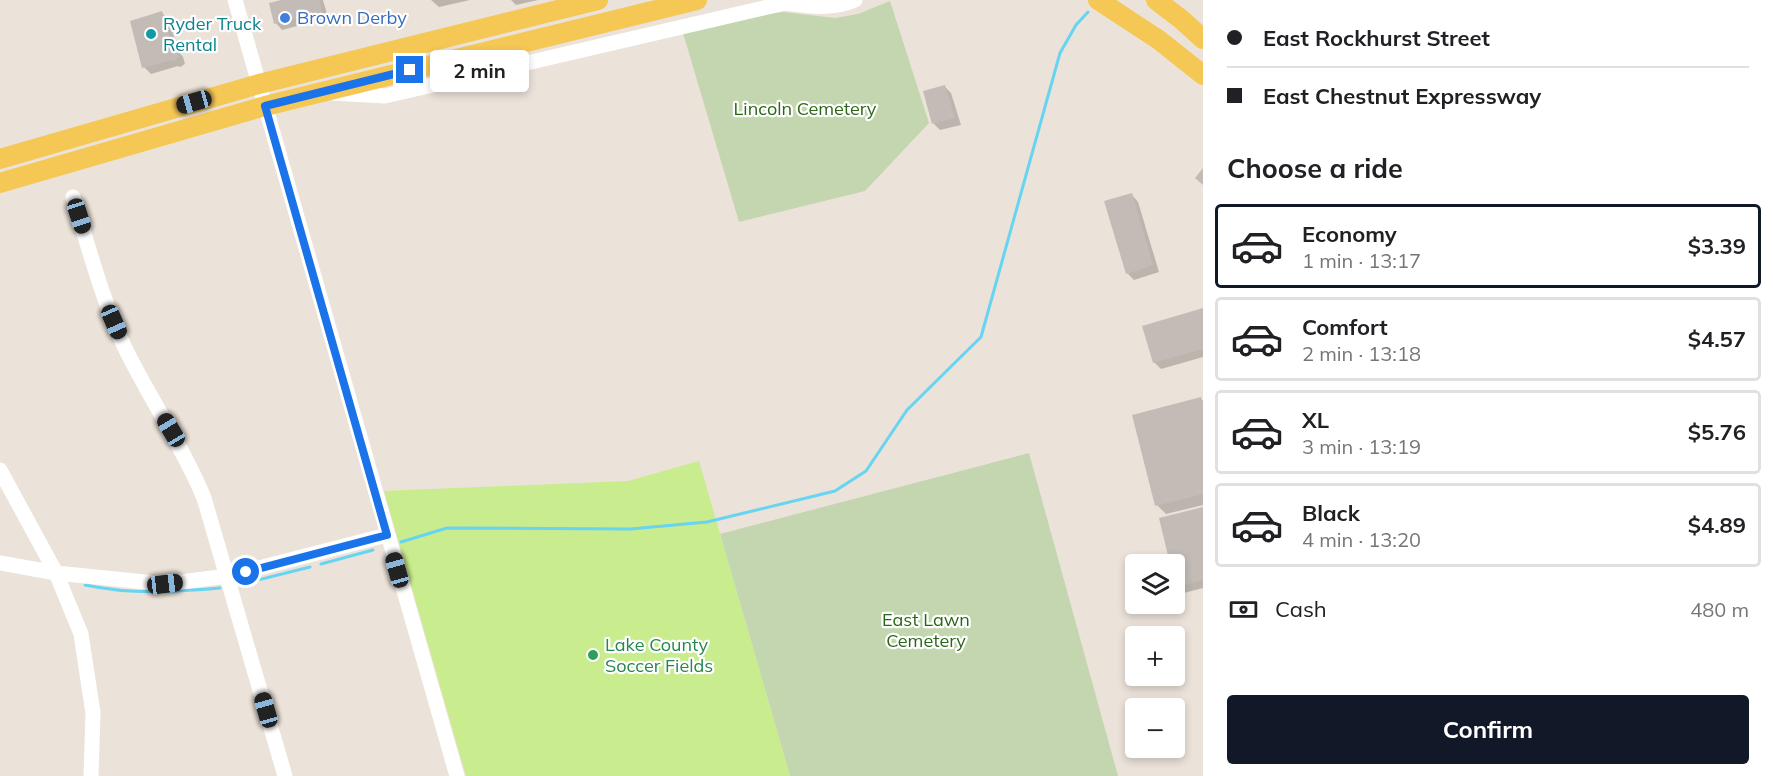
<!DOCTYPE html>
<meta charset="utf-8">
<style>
:root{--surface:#fff;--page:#f2f2f2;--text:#202124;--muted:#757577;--line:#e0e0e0;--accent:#111827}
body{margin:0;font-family:Mulish,sans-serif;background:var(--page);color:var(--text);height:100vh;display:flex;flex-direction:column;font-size:22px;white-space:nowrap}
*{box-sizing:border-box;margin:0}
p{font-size:20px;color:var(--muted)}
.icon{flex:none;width:33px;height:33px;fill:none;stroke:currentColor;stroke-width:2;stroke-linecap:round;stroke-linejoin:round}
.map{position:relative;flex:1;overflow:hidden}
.panel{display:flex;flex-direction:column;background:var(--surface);width:570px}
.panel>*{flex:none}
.banner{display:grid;align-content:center;height:132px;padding:0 24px;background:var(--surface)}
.buttons{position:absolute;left:1125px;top:554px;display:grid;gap:12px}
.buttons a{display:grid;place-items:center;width:60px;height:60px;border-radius:6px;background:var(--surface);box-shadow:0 3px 9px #0003;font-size:30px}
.end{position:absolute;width:27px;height:27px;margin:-14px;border:8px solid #1a73e8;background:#fff;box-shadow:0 0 0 3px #fff}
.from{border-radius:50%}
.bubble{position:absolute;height:42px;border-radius:6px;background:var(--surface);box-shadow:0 3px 9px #0003;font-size:20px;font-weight:700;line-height:42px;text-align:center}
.car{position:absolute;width:18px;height:36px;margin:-18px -9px;border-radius:8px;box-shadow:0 0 4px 2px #0007;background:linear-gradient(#222 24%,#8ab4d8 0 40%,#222 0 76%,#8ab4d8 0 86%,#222 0)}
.banner b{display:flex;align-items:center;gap:21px;height:57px;font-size:22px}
.banner b+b{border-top:2px solid var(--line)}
.banner i{width:15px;height:15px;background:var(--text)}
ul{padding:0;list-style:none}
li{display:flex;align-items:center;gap:18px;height:84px;margin:0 12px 9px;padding:0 12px;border:3px solid var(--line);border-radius:6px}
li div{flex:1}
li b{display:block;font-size:22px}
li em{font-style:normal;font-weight:700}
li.selected{border-color:var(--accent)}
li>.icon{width:54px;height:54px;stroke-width:1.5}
h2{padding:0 24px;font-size:27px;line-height:72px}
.pay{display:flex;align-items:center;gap:15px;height:66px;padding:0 24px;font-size:22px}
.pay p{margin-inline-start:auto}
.cta{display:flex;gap:12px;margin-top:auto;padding:12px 24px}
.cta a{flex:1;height:69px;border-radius:6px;background:var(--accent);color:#fff;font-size:24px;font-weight:700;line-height:69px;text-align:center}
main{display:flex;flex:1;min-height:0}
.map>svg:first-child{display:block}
</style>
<main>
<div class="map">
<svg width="1203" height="776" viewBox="0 0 1203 776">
<rect width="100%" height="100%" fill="#ebe2d9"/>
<g fill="#c4d6af">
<polygon points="890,1 929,123 865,191 739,222 683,33 761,15 783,12 835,18 858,14"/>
<polygon points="1029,453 1118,776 790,776 720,534"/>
</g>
<polygon fill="#c9ec8e" points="699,461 790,776 466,776 384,491 628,481"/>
<g fill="#0003">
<polygon points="287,0 323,0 328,18 282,30 276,23"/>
<polygon points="431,0 470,0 439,7"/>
<polygon points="511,0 538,0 516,5"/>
<polygon points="162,13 169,20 178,51 183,57 185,64 180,67 178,66 151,74 144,67"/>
<polygon points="945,87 951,93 961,125 940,130 934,124 925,92"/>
<polygon points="1132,195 1138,202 1159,272 1134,280 1127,273"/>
<polygon points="1203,310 1203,357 1161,369 1154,362"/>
<polygon points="1201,399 1203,401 1203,505 1166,514 1157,505"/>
<polygon points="1203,509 1203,588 1184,593 1177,586 1174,575 1174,564 1172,564"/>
</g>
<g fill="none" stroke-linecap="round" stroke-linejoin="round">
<g stroke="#67d4f2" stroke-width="3">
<polyline points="401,542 447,528 631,529 707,522 835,491 866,471 907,410 981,337 1060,53 1076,25 1088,12"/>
<polyline points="321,564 373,550"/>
<polyline points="242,584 310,567"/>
<path d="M 85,585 C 133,595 171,592 220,588"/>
</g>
</g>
<g fill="#c3bcb6">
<polygon points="281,0 319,0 322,12 274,24 269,3"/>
<polygon points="162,11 173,48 177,48 179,57 172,62 172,60 142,68 130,21"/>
<polygon points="945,85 955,118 932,124 923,91"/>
<polygon points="1203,168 1203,185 1195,178"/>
<polygon points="1132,193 1153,265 1126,274 1104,201"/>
<polygon points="1203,308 1203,349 1153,363 1142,326"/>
<polygon points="1201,397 1203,404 1203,494 1155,506 1132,415"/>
<polygon points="1203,507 1203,580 1176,587 1174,564 1170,564 1159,518"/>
</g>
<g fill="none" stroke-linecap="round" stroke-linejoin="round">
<g stroke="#fff" stroke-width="15">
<polyline points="235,0 457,776"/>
<path d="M 333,93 L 385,96 L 785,3 C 808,6 833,10 855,0"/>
<path d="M 73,197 C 89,248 102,300 125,348 C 150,399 182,445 204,498 L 285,776"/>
<polyline points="0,470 56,573 81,634 93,713 91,776"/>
<polyline points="0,563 56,573 165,584 228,576 387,535"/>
</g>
<g stroke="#f5c754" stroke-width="20">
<polyline points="1098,0 1159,40 1203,75"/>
<polyline points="1156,0 1182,20 1203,39"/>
<polyline points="0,159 259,84 598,0"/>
<polyline points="0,183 265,106 697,0"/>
</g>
</g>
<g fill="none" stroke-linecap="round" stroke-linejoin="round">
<polyline stroke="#1a73e8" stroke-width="8" points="246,572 387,535 265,106 410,70"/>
</g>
<circle fill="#3f7fe0" stroke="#fff" stroke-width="2" cx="285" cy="18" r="6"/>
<circle fill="#0f9aa8" stroke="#fff" stroke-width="2" cx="151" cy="34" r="6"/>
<circle fill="#2e9e5b" stroke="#fff" stroke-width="2" cx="593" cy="655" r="6"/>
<g text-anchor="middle" stroke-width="4.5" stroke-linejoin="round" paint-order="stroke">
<g font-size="18" fill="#366cbe" stroke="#fff" text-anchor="start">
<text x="297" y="24">Brown Derby</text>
</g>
<g font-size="18" fill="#0d838f" stroke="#fff" text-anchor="start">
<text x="163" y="30">Ryder Truck<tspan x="163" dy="21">Rental</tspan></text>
</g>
<g font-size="18" fill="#2b6617" stroke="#fff">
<text x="805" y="115">Lincoln Cemetery</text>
<text x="926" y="626">East Lawn<tspan x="926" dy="21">Cemetery</tspan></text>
</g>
<g font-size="18" fill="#27864d" stroke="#fff" text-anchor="start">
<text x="605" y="651">Lake County<tspan x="605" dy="21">Soccer Fields</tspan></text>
</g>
</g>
</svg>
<div class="buttons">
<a><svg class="icon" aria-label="layers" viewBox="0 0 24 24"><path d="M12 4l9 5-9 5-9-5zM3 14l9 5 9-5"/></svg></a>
<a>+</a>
<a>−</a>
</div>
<i class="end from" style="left:246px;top:572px"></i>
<i class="end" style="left:410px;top:70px"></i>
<div class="bubble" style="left:430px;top:50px;width:99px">2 min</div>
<i class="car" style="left:194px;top:102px;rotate:254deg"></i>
<i class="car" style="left:79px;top:216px;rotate:162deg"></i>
<i class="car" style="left:114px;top:322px;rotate:156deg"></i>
<i class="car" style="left:171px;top:430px;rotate:329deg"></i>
<i class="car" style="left:397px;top:570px;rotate:344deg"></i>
<i class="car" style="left:165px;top:584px;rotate:83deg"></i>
<i class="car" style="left:266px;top:710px;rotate:344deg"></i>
</div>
<section class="panel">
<div class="banner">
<b><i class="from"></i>East Rockhurst Street</b>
<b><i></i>East Chestnut Expressway</b>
</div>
<h2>Choose a ride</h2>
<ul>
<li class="selected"><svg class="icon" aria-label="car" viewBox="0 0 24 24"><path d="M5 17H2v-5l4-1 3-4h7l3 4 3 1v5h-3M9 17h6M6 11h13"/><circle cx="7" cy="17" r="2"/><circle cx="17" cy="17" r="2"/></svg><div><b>Economy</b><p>1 min · 13:17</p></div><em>$3.39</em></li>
<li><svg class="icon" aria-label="car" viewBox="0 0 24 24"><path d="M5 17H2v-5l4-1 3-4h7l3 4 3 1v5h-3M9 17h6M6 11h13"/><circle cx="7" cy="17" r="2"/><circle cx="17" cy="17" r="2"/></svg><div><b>Comfort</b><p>2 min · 13:18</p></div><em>$4.57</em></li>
<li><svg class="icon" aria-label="car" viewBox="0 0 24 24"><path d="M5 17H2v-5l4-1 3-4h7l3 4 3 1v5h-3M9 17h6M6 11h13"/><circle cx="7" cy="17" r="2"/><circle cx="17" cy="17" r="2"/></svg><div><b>XL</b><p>3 min · 13:19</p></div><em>$5.76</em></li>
<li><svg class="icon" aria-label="car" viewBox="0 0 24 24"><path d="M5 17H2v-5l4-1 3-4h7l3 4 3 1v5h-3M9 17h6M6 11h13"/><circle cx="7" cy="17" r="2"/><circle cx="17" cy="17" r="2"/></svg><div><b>Black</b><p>4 min · 13:20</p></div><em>$4.89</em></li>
</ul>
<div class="pay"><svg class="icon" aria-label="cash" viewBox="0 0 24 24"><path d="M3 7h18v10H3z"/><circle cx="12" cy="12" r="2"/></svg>Cash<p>480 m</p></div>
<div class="cta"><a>Confirm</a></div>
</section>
</main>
